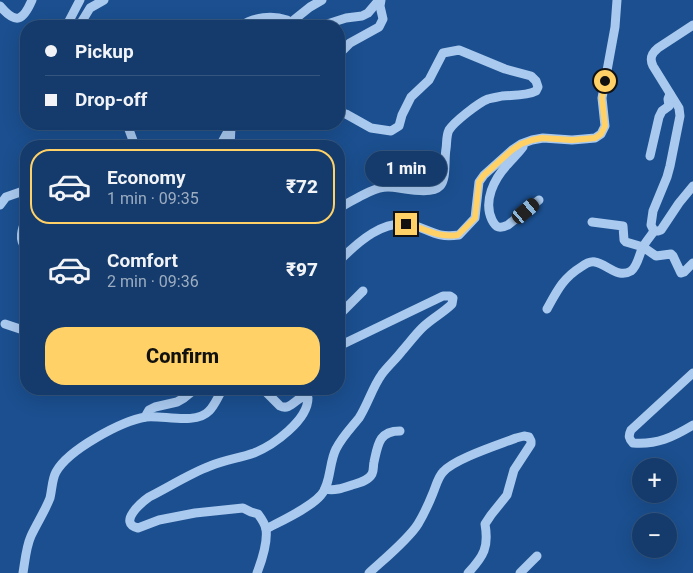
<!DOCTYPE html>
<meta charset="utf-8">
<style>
:root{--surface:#143b6b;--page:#1d4271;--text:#f1f3f6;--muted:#9dadc1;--line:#33557e;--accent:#ffd166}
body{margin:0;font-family:Roboto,sans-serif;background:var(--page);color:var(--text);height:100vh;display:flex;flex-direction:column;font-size:19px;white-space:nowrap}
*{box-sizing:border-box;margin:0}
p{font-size:16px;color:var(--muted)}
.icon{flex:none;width:28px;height:28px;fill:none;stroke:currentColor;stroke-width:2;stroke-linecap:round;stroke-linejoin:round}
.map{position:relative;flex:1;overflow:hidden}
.drawer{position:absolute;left:20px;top:140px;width:325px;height:255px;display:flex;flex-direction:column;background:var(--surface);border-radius:20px;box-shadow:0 5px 20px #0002,0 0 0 1px var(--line)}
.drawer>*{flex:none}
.guide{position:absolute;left:20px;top:20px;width:325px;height:110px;border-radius:20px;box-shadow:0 5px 20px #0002,0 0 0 1px var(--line);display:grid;align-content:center;height:110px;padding:0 25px;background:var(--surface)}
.tools{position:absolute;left:632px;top:458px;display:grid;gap:10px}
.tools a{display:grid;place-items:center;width:45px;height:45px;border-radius:50%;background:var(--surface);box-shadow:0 5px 20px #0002,0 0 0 1px var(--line);font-size:25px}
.end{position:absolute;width:22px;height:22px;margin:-11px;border:6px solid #ffd166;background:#111;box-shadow:0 0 0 2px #111}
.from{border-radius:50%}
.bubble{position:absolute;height:35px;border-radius:18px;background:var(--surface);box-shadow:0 5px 20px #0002,0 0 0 1px var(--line);font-size:16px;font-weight:800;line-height:35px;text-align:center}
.car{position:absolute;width:15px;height:30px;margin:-15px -8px;border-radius:6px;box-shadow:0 0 4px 1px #0007;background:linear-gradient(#222 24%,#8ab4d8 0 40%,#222 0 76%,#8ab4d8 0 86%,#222 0)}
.guide b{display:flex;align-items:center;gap:18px;height:48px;font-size:19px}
.guide b+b{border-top:1px solid var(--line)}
.guide i{width:12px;height:12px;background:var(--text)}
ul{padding:9px 0 0;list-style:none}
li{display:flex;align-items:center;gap:15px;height:75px;margin:0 10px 8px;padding:0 15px;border:2px solid transparent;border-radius:20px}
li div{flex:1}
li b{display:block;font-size:19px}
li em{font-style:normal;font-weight:800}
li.selected{border-color:var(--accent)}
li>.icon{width:45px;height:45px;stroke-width:1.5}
.button{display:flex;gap:10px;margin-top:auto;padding:10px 25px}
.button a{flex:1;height:58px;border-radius:20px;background:var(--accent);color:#111;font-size:20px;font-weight:800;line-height:58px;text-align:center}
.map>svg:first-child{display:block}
</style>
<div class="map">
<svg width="693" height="573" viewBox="0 0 693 573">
<rect width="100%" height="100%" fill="#1b4f8f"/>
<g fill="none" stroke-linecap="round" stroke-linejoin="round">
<g stroke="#a9c9ee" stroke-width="9">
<path d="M 0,6 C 16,25 23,21 32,0"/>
<polyline points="290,23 310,7 322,0"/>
<path d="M 693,25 L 658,48 C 652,53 649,58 653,66 L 679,108 L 680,116 L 670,166 L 667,177 L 653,211 L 651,225 L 654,231 L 658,231 L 661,230 L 679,203 L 693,186"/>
<polyline points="69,26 69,21 80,0"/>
<polyline points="79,26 90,8 104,0"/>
<path d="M 241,26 C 254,17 272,15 287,20 L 292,26"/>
<polyline points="321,26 346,18 362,16 368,13 379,0"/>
<polyline points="339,54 350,43 379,27 383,19 380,6 381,0"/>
<path d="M 339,112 L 346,114 L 371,128 L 391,131 L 399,126 L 402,115 L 411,97 L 429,80 L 443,53 L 459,50 L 505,69 L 531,76 L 536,81 L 538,87 L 536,91 C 526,96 514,95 502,96 C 498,97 492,98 488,99 C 478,103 454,122 449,130 C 446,136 447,143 446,149 C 444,159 447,179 440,186 C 431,196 400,187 388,187 C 372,187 353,201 339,208"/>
<polyline points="127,124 135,146"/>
<polyline points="220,146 232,124"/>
<polyline points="230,146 231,127"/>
<path d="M 523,147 C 518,154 512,159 507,165 C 494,179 483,201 492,220 C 496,228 500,229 508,225 L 539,200"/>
<polyline points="650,156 659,117 662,111 669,106 668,99 670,94"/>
<polyline points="0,205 6,197 26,190"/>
<path d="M 26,219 C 22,229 18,240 26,248"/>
<polyline points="592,222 623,226 624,240 626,242 643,247 656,256 671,254 673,256 681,273 684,272 693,263"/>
<path d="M 339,261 C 358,242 384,218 413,225 C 432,231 436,238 459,235 L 475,218 L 479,182 L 484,175 L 512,150 L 521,144 L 532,140 L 543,138 L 572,140 L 584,139 L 595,138 L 601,134 L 605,126 L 602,98 L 615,27 L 617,0"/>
<path d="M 547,309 C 557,291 563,278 581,267 C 585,264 590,261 595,262 C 607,264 618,279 631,271 C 638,266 639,254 643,247 C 646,241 651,236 654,231"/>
<polyline points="339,315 363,291"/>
<polyline points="5,324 20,329 26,329"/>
<path d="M 693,373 L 631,430 C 628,436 629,439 633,443 C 657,445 673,437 693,425"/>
<polyline points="145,417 149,410 155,407 177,402 184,398 195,389"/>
<path d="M 325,489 C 335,491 343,488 352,485 C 359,483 368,481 372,474 C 374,470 373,466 374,462 C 378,444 379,431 400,431"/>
<path d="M 266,529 C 281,521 310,508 321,495 C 331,484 329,462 336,449 C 342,437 351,428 359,418 C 368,404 372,388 382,374 C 388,366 396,359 402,351 C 409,343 415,335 422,328 C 431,319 443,313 452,304 L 453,298 L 450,296 L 443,296 L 339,346"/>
<path d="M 23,573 C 25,561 26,547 31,536 C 37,523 45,511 50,498 C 52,490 52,479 56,472 C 68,450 121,421 146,417 C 163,415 196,425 209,411 C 215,405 218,396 223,389"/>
<path d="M 257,573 C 262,560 268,543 266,529 C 265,524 261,518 258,514 L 251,512 L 243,508 L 195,513 L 159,520 L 138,528 C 117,523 142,502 149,497 C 169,487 189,474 210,466 C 224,460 240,458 254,453 C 274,445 308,420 308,398 L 306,396 C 295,398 291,411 280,406 L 263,389"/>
<path d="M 369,573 C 383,560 408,540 418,524 C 424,514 429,503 433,493 C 436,486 438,477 443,472 C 454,459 498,445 516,438 L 524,436 L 529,437 L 531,441 L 531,444 L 514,470 L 507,495 L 491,515 L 485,524 C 489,547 484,556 468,573"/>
<polyline points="520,573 537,556"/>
</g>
</g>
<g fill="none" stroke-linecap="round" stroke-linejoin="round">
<path stroke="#ffd166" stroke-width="6" d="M 406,224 C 427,228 435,238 458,235 L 475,218 L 479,182 L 484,175 L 512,150 L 521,144 L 532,140 L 542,138 L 572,140 L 584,139 L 595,138 L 601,134 L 605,126 L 602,98 L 605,81"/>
</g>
</svg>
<div class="tools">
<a>+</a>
<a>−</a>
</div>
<i class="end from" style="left:605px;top:81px"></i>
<i class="end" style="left:406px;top:224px"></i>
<div class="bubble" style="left:365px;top:151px;width:82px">1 min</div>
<i class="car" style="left:526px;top:211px;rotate:50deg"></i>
<div class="guide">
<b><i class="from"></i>Pickup</b>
<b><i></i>Drop-off</b>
</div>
<section class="drawer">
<ul>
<li class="selected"><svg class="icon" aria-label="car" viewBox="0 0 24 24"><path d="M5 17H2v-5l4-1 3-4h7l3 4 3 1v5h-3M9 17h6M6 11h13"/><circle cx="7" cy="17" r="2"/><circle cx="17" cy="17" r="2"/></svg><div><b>Economy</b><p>1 min · 09:35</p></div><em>₹72</em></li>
<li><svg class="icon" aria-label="car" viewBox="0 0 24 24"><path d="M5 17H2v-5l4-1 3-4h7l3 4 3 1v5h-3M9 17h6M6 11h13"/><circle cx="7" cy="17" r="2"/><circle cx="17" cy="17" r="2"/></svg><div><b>Comfort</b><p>2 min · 09:36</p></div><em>₹97</em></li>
</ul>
<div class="button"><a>Confirm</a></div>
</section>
</div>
